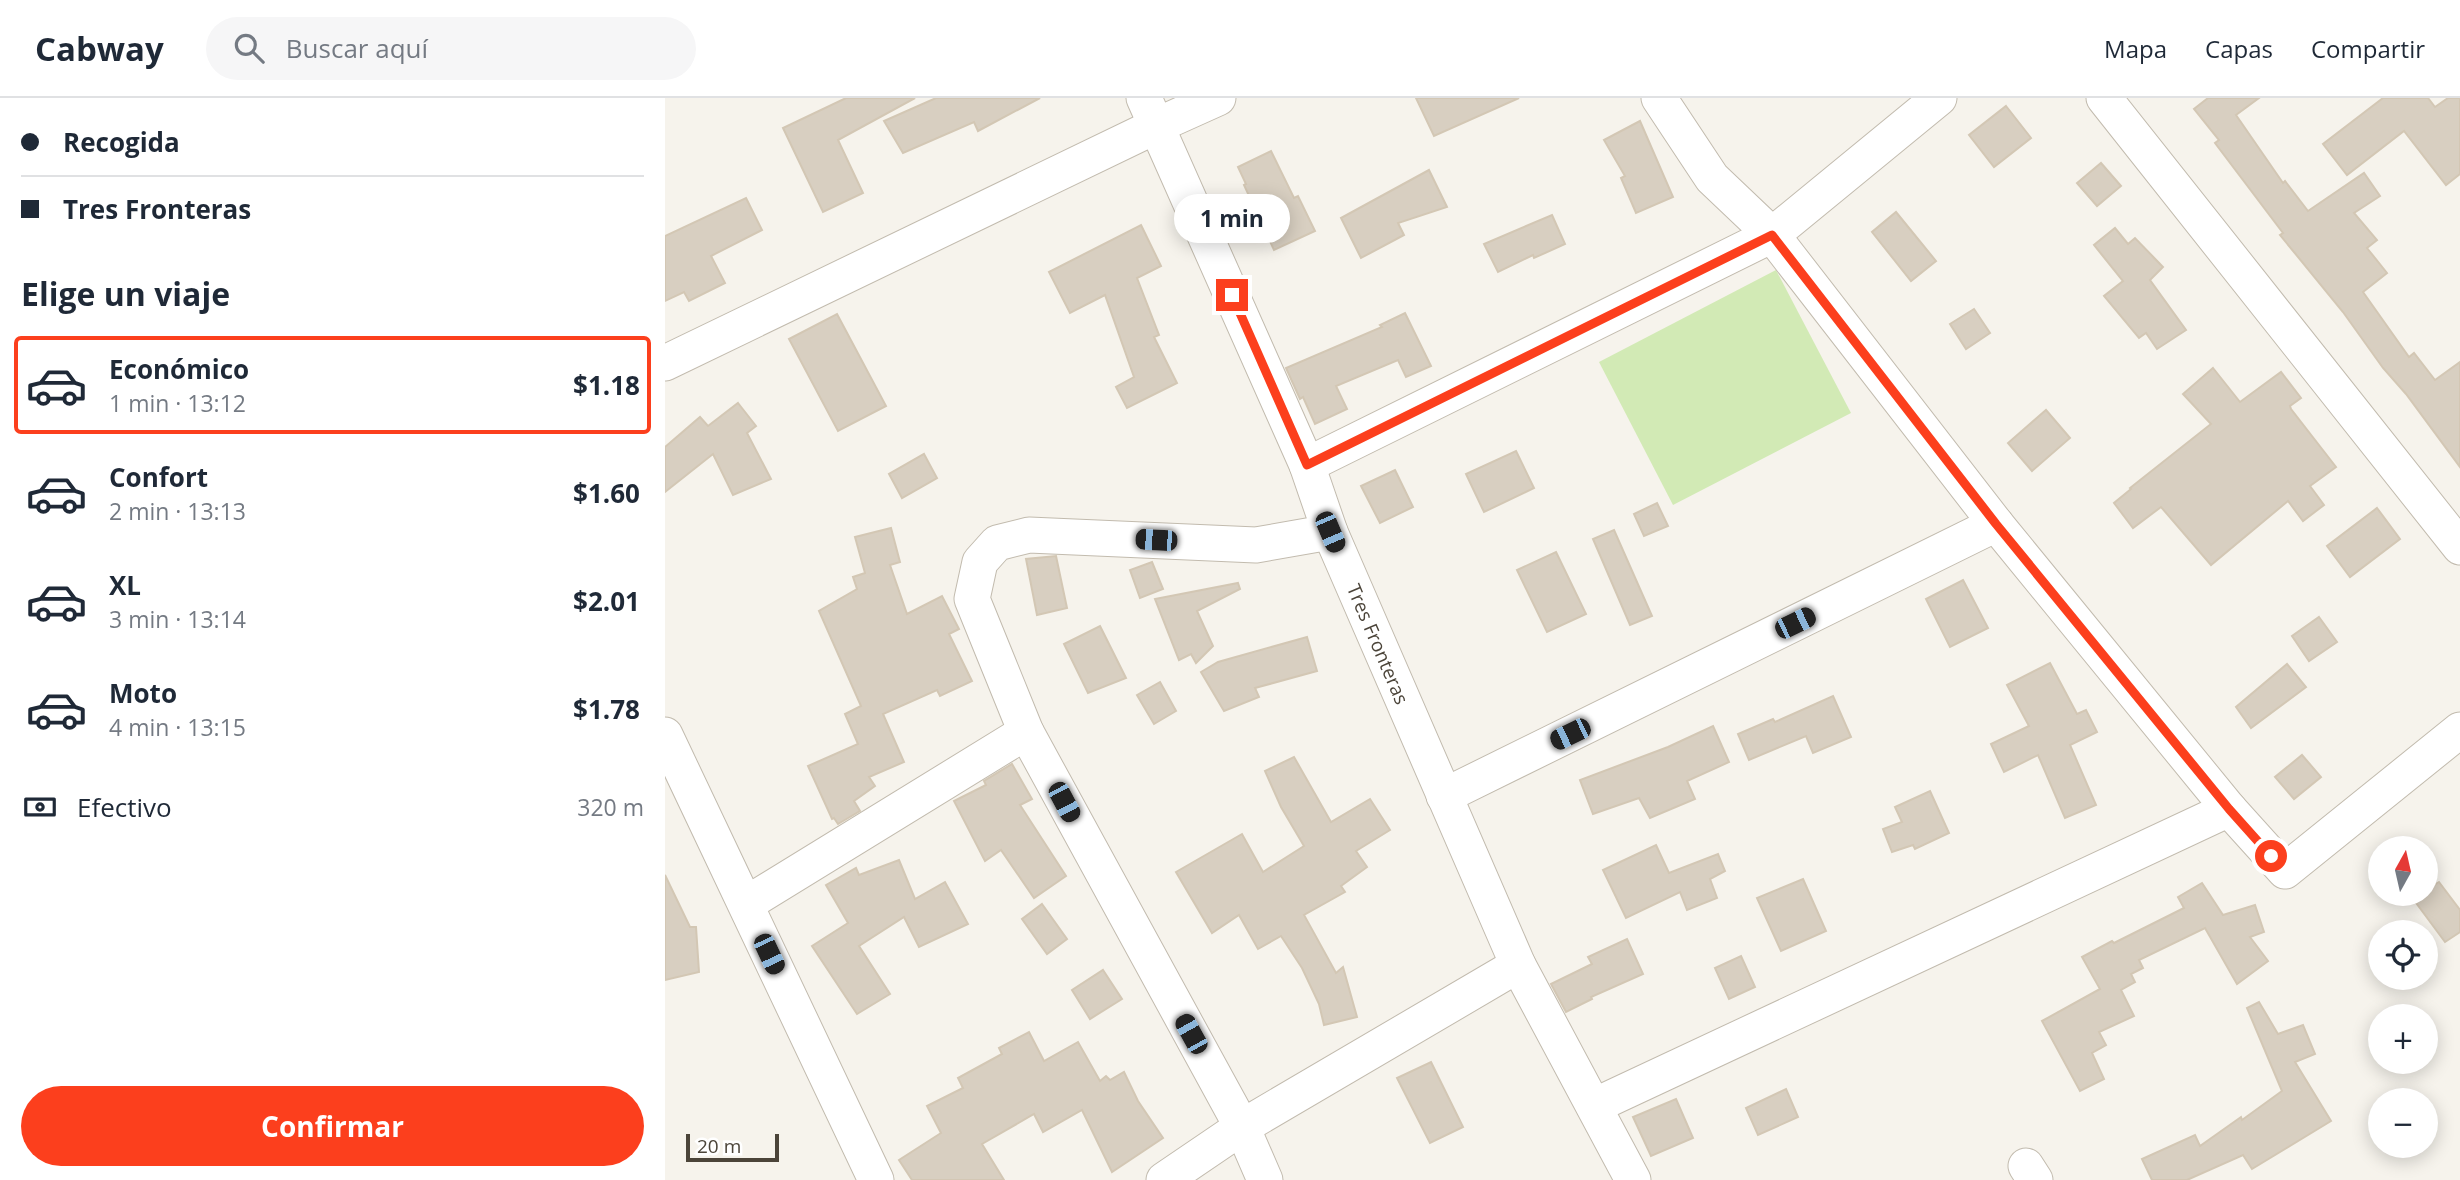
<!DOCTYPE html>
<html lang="es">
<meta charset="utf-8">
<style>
:root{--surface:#fff;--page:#f6f6f7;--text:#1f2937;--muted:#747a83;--line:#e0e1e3;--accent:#fc3f1d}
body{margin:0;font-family:"Open Sans",sans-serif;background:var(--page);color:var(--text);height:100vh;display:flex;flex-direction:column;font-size:26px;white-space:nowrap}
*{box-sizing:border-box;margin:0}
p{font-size:23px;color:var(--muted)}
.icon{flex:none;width:38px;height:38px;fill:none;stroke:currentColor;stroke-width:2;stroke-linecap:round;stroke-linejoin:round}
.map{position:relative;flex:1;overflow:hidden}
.panel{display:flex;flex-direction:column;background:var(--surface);width:665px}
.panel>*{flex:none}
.hud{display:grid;align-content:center;height:154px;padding:0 21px;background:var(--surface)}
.needle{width:46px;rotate:8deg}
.fabs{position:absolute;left:1703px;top:738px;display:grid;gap:14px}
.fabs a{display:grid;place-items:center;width:70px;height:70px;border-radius:50%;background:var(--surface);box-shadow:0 4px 18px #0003;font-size:35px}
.scale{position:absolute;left:21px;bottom:18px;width:93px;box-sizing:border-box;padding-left:7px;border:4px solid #4b4439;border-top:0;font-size:19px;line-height:24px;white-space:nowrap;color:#4b4439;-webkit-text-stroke:5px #fff;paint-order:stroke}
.end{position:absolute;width:32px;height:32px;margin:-16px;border:9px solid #fc3f1d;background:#fff;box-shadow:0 0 0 4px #fff}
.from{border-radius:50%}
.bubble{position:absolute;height:49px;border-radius:24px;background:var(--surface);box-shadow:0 4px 18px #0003;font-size:23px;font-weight:700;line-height:49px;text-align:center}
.car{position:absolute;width:21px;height:42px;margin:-21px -10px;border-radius:9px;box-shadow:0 0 5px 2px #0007;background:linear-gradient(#222 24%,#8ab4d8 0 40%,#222 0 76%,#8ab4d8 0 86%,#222 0)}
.hud b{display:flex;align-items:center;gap:24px;height:66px;font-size:26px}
.hud b+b{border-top:2px solid var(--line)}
.hud i{width:18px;height:18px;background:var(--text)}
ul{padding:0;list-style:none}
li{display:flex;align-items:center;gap:21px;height:98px;margin:0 14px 10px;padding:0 7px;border:4px solid transparent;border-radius:7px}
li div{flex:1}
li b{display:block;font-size:26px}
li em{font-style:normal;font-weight:700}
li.on{border-color:var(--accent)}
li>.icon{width:63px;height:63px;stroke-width:1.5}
h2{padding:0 21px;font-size:32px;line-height:84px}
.pay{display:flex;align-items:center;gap:18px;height:77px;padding:0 21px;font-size:26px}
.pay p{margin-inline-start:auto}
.button{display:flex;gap:14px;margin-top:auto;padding:14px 21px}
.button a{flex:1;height:80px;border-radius:42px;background:var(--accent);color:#fff;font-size:28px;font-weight:700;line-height:80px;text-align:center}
header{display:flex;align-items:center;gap:42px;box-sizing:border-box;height:98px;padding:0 35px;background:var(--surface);border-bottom:2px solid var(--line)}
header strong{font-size:33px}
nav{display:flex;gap:38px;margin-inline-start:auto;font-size:24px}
.search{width:490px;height:63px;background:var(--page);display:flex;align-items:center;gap:18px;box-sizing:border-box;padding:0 24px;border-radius:38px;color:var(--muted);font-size:26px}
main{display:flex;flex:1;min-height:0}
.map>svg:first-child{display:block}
</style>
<header>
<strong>Cabway</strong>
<div class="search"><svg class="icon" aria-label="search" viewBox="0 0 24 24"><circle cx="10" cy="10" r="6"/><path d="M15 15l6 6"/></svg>Buscar aquí</div>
<nav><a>Mapa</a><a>Capas</a><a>Compartir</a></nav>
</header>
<main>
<section class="panel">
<div class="hud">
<b><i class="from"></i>Recogida</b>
<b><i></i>Tres Fronteras</b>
</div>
<h2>Elige un viaje</h2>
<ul>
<li class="on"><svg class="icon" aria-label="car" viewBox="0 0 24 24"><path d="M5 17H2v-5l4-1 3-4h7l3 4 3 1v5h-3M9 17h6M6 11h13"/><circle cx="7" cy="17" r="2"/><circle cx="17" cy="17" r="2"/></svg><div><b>Económico</b><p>1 min · 13:12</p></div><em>$1.18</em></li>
<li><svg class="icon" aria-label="car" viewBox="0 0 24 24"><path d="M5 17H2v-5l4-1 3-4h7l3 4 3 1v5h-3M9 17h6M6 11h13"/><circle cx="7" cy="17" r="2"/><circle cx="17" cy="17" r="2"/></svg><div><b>Confort</b><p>2 min · 13:13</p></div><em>$1.60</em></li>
<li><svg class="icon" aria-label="car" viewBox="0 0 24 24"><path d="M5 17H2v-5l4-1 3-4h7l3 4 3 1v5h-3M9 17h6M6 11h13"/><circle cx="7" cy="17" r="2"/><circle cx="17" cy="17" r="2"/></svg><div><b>XL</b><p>3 min · 13:14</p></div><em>$2.01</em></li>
<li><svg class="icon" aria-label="car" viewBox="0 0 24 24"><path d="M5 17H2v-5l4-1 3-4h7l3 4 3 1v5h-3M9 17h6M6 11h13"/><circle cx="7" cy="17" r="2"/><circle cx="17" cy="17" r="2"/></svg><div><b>Moto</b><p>4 min · 13:15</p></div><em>$1.78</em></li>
</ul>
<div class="pay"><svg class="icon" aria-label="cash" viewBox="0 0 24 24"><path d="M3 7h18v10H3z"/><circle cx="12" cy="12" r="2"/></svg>Efectivo<p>320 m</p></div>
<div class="button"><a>Confirmar</a></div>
</section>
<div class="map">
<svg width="1795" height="1082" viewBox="0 0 1795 1082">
<rect width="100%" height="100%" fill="#f6f3ec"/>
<polygon fill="#d2eab5" points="1111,172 1186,315 1008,407 934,264"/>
<g fill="#d8cfc1" stroke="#d3c7b4" stroke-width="2">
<polygon points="181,0 250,0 173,42 198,95 158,114 118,30"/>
<polygon points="271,0 375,0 313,33 309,24 238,55 219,23"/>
<polygon points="751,0 854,0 769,38"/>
<polygon points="1543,0 1594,0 1571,17 1618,85 1620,83 1643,113 1699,75 1715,98 1689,115 1712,142 1702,150 1722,175 1698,194 1744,259 1749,255 1770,282 1795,264 1795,369 1741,296 1718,270 1678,214 1615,137 1618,135 1550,45 1554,42 1529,11"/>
<polygon points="1718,0 1763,0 1770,9 1783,0 1795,0 1795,76 1781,87 1739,33 1682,77 1658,46"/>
<polygon points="1341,8 1366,40 1329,69 1304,37"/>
<polygon points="975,23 1008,99 971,115 956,80 960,78 939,42"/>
<polygon points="606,53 629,100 633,98 650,133 609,152 579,87 581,86 573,69"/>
<polygon points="1436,65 1456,88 1432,108 1412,85"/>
<polygon points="764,72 782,109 733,125 739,137 696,160 676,120"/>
<polygon points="81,100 97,132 46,158 60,185 24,203 19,194 0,203 0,138"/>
<polygon points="1231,114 1271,163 1246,183 1207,134"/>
<polygon points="887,117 900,146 869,160 868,157 833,174 819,146"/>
<polygon points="476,127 496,168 472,180 494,237 489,239 512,285 462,310 451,289 469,279 440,197 405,215 384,174"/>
<polygon points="1450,130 1463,146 1470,140 1498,169 1485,182 1521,232 1492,251 1481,235 1474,240 1439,198 1458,183 1429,147"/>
<polygon points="1309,211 1325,235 1301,251 1285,226"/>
<polygon points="740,215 766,268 741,279 733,262 671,288 682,311 650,326 638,299 635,301 621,270 717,229 715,227"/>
<polygon points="172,216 221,308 173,333 124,241"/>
<polygon points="1548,270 1575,304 1616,274 1636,300 1625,308 1626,311 1671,369 1645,388 1659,407 1638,423 1623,403 1546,467 1496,409 1468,430 1449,405 1466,391 1465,390 1546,326 1518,296"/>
<polygon points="73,305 91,328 82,335 106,381 68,397 48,356 0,394 0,349 35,319 43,328"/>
<polygon points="1381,312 1405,340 1367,373 1343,345"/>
<polygon points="851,353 869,390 819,414 801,376"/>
<polygon points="259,356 272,380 237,400 224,376"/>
<polygon points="730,372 748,409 715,425 696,388"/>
<polygon points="992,405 1003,428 979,438 969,416"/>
<polygon points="1712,410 1735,441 1685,479 1662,448"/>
<polygon points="226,430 235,464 225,467 242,516 277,498 294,531 284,536 307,583 275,598 272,592 218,616 239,664 204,679 210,688 189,703 195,713 173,726 169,720 167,721 143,668 193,646 180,616 196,608 154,513 192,491 188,479 200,475 190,439"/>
<polygon points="949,432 987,518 965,527 928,441"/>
<polygon points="891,454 921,516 882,534 852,472"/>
<polygon points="391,458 402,510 372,517 361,461"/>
<polygon points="487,464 498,491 475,500 465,472"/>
<polygon points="1298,482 1323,530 1285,549 1261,501"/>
<polygon points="573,485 575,491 532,513 548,548 531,565 526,556 514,562 490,501"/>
<polygon points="1654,519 1672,544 1644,563 1627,538"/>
<polygon points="435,528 461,580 423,595 399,546"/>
<polygon points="642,539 652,573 590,590 594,599 559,613 536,574 553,564"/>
<polygon points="1385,565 1412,616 1421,612 1432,634 1405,647 1431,707 1400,720 1373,657 1339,674 1326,646 1364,628 1342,587"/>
<polygon points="1622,566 1641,589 1586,630 1571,609"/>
<polygon points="495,584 511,613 489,626 472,597"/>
<polygon points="1168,598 1186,639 1148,655 1141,638 1084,662 1073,636 1108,621 1110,624"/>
<polygon points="1048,628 1064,664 1022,683 1030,701 985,720 974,700 928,716 915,682 1003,649"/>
<polygon points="1637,657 1656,679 1629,701 1610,679"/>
<polygon points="629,659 666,724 705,701 725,732 691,753 702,769 676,788 680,794 639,817 671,875 678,869 692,919 659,927 654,906 637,870 616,838 593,851 574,817 547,835 511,774 577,736 598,774 639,748 616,709 600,673"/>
<polygon points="347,666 367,701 355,707 401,778 369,800 336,752 320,763 289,703 321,687 319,683"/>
<polygon points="1265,693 1284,735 1250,751 1248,747 1227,754 1218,731 1237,724 1230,709"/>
<polygon points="991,747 1004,775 1053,756 1060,773 1045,781 1052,800 1022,812 1015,794 961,820 938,772"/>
<polygon points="234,762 250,801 280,784 303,826 254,849 239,819 194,848 225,896 192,916 147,848 183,825 161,787 191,770 194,777"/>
<polygon points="0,777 25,829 31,829 34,874 0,882"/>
<polygon points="1138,781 1161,833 1116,853 1092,800"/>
<polygon points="1774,784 1795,812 1795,834 1780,844 1749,802 1760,796 1760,793"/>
<polygon points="1537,785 1558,817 1590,807 1599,834 1585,839 1603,863 1572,886 1540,830 1474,862 1478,870 1466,876 1470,884 1456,892 1469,918 1434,934 1441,947 1427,955 1439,981 1415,993 1377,923 1435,891 1417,859 1447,843 1449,845 1519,810 1513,799"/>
<polygon points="377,806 402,841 382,856 357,821"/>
<polygon points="962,841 978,876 926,899 927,901 901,914 886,886 927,866 923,859"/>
<polygon points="1076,858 1090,889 1064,901 1050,870"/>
<polygon points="438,872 457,901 425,921 407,892"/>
<polygon points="1594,904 1613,936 1638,927 1650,956 1630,964 1666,1023 1587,1071 1578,1057 1522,1082 1487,1082 1477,1061 1530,1037 1535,1048 1576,1019 1577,1022 1617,993 1582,910"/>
<polygon points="364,934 379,963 413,944 435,983 441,978 445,982 459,974 473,1003 498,1040 447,1074 417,1012 378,1034 369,1016 317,1046 339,1082 247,1082 234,1062 276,1035 262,1008 298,990 293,980 337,956 334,950"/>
<polygon points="766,964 798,1029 765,1045 732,980"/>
<polygon points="1121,991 1133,1019 1093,1037 1081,1010"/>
<polygon points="1011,1001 1028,1040 986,1058 968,1019"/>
</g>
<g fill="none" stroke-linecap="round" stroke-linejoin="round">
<defs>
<g id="minor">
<polyline points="479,0 642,367 665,434 853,867 968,1082"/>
<polyline points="994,0 1047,80 1107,137 1331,426 1564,711 1620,773 1795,632"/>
<polyline points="1439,0 1795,449"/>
<polyline points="0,265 493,27 553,0"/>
<polyline points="642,367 1107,137 1274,0"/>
<polyline points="0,637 211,1082"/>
<polyline points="779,698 1331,426"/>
<polyline points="81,806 361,634"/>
<polyline points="929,1008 1564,711"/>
<polyline points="1361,1068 1370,1082"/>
<polyline points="499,1082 577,1029 853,867"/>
<polyline points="600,1082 577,1029 361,634 307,501 315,464 332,445 364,437 591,447 665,434"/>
</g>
</defs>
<use href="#minor" stroke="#c2bbae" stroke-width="37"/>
<use href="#minor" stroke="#fff" stroke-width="35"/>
</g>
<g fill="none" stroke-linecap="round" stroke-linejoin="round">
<polyline stroke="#fc3f1d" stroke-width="9" points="567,197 642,367 1107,137 1331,426 1564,711 1606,758"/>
</g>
<g text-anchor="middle" stroke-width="5" stroke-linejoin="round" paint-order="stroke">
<g font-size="19" fill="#4b4439" stroke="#fff">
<text transform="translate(713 546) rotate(67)" y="7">Tres Fronteras</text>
</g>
</g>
</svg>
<div class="fabs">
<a><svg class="needle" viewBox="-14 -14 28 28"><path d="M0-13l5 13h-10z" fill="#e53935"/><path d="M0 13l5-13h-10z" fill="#747a83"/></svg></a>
<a><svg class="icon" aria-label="locate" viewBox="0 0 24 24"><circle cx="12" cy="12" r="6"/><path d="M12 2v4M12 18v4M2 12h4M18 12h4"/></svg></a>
<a>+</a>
<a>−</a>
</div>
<div class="scale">20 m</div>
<i class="end from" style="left:1606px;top:758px"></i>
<i class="end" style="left:567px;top:197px"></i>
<div class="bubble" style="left:509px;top:96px;width:116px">1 min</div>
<i class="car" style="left:665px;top:434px;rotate:157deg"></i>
<i class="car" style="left:491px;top:442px;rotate:273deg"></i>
<i class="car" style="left:1130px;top:525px;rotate:64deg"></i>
<i class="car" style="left:905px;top:636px;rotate:244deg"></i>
<i class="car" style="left:399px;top:704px;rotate:152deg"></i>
<i class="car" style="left:104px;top:856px;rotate:155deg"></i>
<i class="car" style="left:526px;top:936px;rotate:331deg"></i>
</div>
</main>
